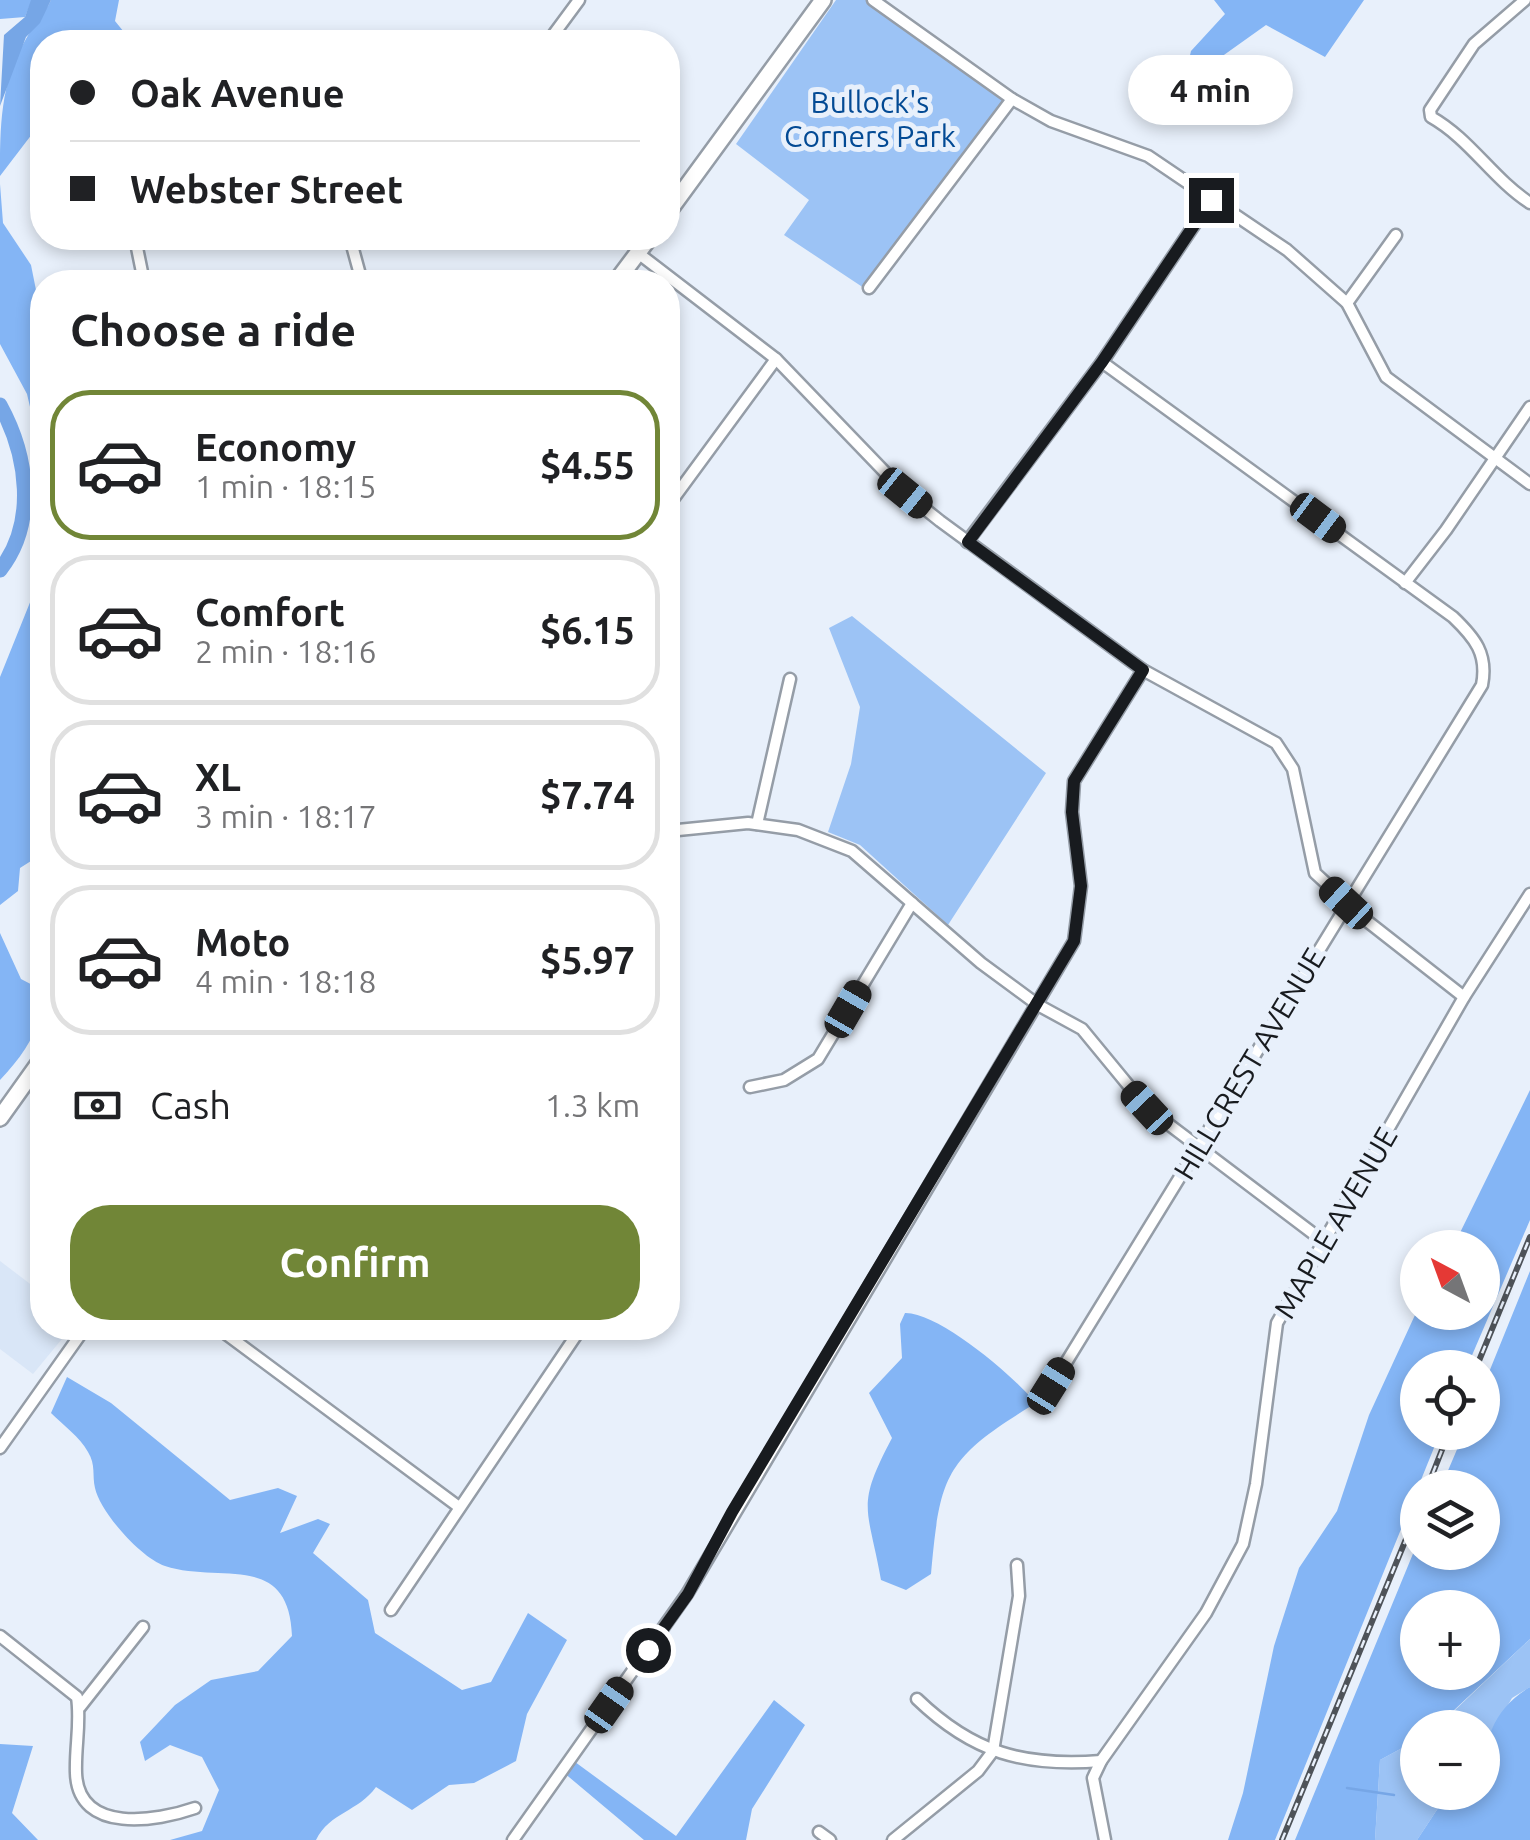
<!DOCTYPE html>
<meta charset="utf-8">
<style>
:root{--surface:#fff;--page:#f6f6f6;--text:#202124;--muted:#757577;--line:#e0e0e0;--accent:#718637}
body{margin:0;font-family:Ubuntu,sans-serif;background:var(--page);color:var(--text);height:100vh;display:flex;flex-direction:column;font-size:38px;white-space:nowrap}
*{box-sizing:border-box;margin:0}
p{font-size:32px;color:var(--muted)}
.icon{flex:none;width:55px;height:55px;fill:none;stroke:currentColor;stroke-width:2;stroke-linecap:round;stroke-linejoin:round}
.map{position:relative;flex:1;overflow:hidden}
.drawer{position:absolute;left:30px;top:270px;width:650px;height:1070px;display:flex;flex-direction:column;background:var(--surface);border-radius:40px;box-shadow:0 5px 15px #0003}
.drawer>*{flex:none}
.banner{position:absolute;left:30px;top:30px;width:650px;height:220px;border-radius:40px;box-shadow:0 5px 15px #0003;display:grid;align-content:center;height:220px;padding:0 40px;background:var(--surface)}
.needle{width:65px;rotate:319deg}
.tools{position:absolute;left:1400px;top:1230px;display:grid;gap:20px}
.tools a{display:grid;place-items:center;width:100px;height:100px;border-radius:50%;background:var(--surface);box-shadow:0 5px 15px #0003;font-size:50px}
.end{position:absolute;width:45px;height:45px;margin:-22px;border:12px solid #181b1f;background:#fff;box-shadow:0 0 0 5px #fff}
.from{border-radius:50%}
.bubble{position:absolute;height:70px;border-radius:35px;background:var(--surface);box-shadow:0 5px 15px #0003;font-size:32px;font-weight:700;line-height:70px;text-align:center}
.car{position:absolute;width:30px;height:60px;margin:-30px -15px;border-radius:12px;box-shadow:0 0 8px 2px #0007;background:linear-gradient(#222 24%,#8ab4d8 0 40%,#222 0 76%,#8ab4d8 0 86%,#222 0)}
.banner b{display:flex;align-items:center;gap:35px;height:95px;font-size:38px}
.banner b+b{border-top:2px solid var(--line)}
.banner i{width:25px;height:25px;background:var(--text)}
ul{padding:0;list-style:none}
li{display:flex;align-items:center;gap:30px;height:150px;margin:0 20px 15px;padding:0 20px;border:5px solid var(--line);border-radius:40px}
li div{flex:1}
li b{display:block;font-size:38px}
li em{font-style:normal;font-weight:700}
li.active{border-color:var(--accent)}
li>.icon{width:90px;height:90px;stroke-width:1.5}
h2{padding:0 40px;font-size:45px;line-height:120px}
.pay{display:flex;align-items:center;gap:25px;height:110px;padding:0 40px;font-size:38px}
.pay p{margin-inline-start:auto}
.cta{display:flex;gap:20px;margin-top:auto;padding:20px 40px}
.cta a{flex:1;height:115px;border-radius:40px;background:var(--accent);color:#fff;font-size:40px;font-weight:700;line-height:115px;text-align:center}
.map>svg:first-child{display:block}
</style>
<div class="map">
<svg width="1530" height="1840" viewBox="0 0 1530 1840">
<rect width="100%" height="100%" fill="#e8f0fb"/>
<polygon fill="#d9e6f7" points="0,1261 42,1293 42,1328 71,1328 33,1374 0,1349"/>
<g fill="#9cc3f5">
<polygon points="836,0 867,0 1006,100 864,288 784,235 809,200 736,144"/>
<polygon points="852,616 1046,773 948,925 860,845 828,832 851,764 860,707 829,628"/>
<polygon points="1530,1639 1530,1687 1512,1698 1483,1747 1482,1728 1436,1728"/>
<polygon points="1417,1740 1418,1792 1448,1793 1417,1840 1375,1840 1380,1760"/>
</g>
<g fill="#84b5f5" fill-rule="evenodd">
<polygon points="0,0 32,0 25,17 0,19"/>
<path d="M 51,0 L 119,0 L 115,21 L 132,42 L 42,42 L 42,121 L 0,176 C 0,128 0,82 26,39 C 33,25 44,15 51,0 Z"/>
<polygon points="1214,0 1364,0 1325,57 1266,25 1193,77 1187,68 1191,51 1225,14"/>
<polygon points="0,184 3,223 31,265 42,320 42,854 20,868 18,891 0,905 0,677 39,580 42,513 41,454 27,394 0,344"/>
<path d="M 0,933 L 21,979 L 42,990 C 42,1029 26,1052 0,1080 Z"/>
<polygon points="1530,1090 1530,1220 1467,1367 1418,1368 1418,1432 1440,1433 1275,1840 1228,1840 1243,1793 1274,1646 1299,1568 1337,1511 1369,1415 1415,1315 1417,1311 1482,1312 1482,1248 1453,1247"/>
<path d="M 1530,1271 L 1530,1639 L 1436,1727 L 1418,1728 L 1417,1740 L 1380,1760 L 1375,1840 L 1295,1840 L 1417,1544 L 1418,1552 L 1482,1552 L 1482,1488 L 1441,1487 L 1464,1433 L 1482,1432 L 1483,1387 ZM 1418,1608 L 1482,1608 L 1482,1672 L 1418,1672 Z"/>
<path d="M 905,1313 C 938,1312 1011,1374 1032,1399 L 1031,1406 C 945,1459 940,1475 931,1574 L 906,1590 L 881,1580 C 868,1506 855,1508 892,1438 L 869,1393 L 902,1358 L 900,1324 Z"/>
<path d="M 67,1377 L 111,1403 L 230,1500 L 278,1488 L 297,1496 L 280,1533 L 318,1519 L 330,1524 L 313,1553 L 368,1600 L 375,1633 L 462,1690 L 491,1682 L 528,1613 L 567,1640 L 527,1714 L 516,1761 L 474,1783 L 449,1785 L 412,1810 L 376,1787 C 358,1812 330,1812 316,1840 L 170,1840 L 202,1831 L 219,1790 L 202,1757 L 170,1745 L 145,1761 L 140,1742 L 175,1705 L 211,1680 L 258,1671 L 292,1636 C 289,1550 219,1584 165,1566 C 141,1558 100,1512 95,1488 C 92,1475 96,1465 88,1452 C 80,1437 63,1425 51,1413 Z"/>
<path d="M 1530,1687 L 1530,1840 L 1417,1840 L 1448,1793 L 1482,1792 C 1482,1749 1489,1711 1530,1687 Z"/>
<polygon points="774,1700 805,1725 752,1809 746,1840 644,1840 563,1772 571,1759 676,1836"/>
<polygon points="0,1744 33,1746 12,1813 38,1840 0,1840"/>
</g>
<polygon fill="#76a6e6" points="31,0 51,0 40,23 26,37 0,106 4,35 25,17"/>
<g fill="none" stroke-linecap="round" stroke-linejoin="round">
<polyline stroke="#76a6e6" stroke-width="2.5" points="1347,1788 1394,1795"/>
<path stroke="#76a6e6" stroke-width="15" d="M 0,405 C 28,456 37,523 0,570"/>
<defs>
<g id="street">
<polyline points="873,0 1012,99 1051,121 1148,156 1287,250 1347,303 1386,377 1530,484"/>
<path d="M 1525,0 L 1474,44 L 1430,110 L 1431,117 C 1470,139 1492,178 1530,203"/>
<polyline points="548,42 579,0"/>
<polyline points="135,238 144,282"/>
<polyline points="350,238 362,282"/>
<polyline points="638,253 776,359 905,493 940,521 1143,670 1276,743 1293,769 1315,873 1367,921 1464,997"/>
<polyline points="869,288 1012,99"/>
<polyline points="1347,303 1396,235"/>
<polyline points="668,506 776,359"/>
<polyline points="967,542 1102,362 1211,200"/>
<polyline points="1405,583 1446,530 1530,407"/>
<polyline points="757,824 790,679"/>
<polyline points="668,831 748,823 798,830 852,851 981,963 1038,1005 1082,1029 1147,1108 1323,1241"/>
<polyline points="750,1087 784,1080 818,1059 912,903"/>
<polyline points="218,1328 459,1507"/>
<path d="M 1051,1387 L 1482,685 C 1488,654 1475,638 1453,617 L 1102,362"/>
<polyline points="0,1448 85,1328"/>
<polyline points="391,1610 581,1328"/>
<path d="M 0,1636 L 77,1697 C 81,1723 75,1746 76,1773 C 78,1835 158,1821 195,1808"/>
<path d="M 917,1699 C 973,1753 1024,1767 1101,1761"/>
<polyline points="80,1707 143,1627"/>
<polyline points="819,1832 830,1840"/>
<polyline points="513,1840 687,1594 1074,941 1081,886 1072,812 1074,781 1143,670"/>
<polyline points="893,1840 978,1771 993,1751 1019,1596 1017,1565"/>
<polyline points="1105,1840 1093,1778 1101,1761 1206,1613 1243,1544 1256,1484 1277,1323 1464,997 1530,894"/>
</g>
<g id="primary">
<polyline points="668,212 823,0"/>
<polyline points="616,282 649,238"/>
<polyline points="0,1118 42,1059"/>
</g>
</defs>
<use href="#street" stroke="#959da7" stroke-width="15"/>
<use href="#primary" stroke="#959da7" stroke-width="20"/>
<use href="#street" stroke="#fff" stroke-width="10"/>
<use href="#primary" stroke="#fff" stroke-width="15"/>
<defs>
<g id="rail">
<polyline points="1476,1368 1530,1237"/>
<polyline points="1427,1488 1449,1432"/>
<polyline points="1282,1840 1418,1510"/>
</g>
</defs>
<use href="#rail" stroke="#4e5359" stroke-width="6"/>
<use href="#rail" stroke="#e8f0fb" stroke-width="2.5" stroke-dasharray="8" stroke-linecap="butt"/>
</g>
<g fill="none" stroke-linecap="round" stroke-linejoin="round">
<polyline stroke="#181b1f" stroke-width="12" points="648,1650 688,1594 732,1512 1074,941 1081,886 1072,812 1074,781 1143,670 968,542 1102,362 1211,200"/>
</g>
<g text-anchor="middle" stroke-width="10" stroke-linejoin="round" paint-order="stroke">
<g font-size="30" fill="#034a94" stroke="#e8f0fb">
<text x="870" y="113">Bullock's<tspan x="870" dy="34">Corners Park</tspan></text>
</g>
<g font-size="30" fill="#181b1f" stroke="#e8f0fb">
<text transform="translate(1250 1064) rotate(-59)" y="10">HILLCREST AVENUE</text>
<text transform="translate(1336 1223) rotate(-60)" y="10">MAPLE AVENUE</text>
</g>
</g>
</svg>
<div class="tools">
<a><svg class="needle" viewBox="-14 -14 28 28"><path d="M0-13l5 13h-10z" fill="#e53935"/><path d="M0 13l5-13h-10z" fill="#757577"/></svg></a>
<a><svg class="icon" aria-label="locate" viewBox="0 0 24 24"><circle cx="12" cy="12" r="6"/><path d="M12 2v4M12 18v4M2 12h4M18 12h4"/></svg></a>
<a><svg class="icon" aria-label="layers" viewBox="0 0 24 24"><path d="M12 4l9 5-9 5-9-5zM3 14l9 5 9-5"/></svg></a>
<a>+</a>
<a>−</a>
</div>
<i class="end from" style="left:648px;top:1650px"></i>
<i class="end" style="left:1211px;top:200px"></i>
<div class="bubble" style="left:1128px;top:55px;width:165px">4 min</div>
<i class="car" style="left:905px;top:493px;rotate:129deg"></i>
<i class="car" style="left:1318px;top:518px;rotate:127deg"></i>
<i class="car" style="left:1346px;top:903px;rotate:313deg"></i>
<i class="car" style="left:848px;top:1009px;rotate:30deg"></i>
<i class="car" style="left:1147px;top:1108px;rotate:317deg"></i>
<i class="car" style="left:1051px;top:1386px;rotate:32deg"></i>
<i class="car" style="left:609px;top:1705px;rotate:35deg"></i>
<div class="banner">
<b><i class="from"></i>Oak Avenue</b>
<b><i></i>Webster Street</b>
</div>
<section class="drawer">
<h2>Choose a ride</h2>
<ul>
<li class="active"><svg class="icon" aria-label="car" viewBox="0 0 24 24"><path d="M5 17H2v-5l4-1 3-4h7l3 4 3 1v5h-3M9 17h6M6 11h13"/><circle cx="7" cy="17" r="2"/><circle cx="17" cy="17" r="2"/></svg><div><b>Economy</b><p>1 min · 18:15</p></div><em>$4.55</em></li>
<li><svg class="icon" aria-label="car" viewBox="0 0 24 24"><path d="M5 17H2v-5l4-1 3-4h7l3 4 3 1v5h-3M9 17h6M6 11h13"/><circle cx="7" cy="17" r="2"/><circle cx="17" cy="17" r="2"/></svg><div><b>Comfort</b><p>2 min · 18:16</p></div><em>$6.15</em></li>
<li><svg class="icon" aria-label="car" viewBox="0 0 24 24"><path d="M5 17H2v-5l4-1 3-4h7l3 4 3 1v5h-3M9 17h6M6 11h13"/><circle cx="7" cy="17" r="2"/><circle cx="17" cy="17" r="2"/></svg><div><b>XL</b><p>3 min · 18:17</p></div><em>$7.74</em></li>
<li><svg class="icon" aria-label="car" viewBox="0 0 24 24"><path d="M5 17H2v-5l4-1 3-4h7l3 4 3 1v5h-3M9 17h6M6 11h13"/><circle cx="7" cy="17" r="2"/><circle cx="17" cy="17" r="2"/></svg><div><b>Moto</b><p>4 min · 18:18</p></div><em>$5.97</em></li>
</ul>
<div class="pay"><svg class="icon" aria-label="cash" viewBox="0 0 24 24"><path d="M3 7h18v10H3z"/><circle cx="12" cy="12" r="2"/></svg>Cash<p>1.3 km</p></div>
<div class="cta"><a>Confirm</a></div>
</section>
</div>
